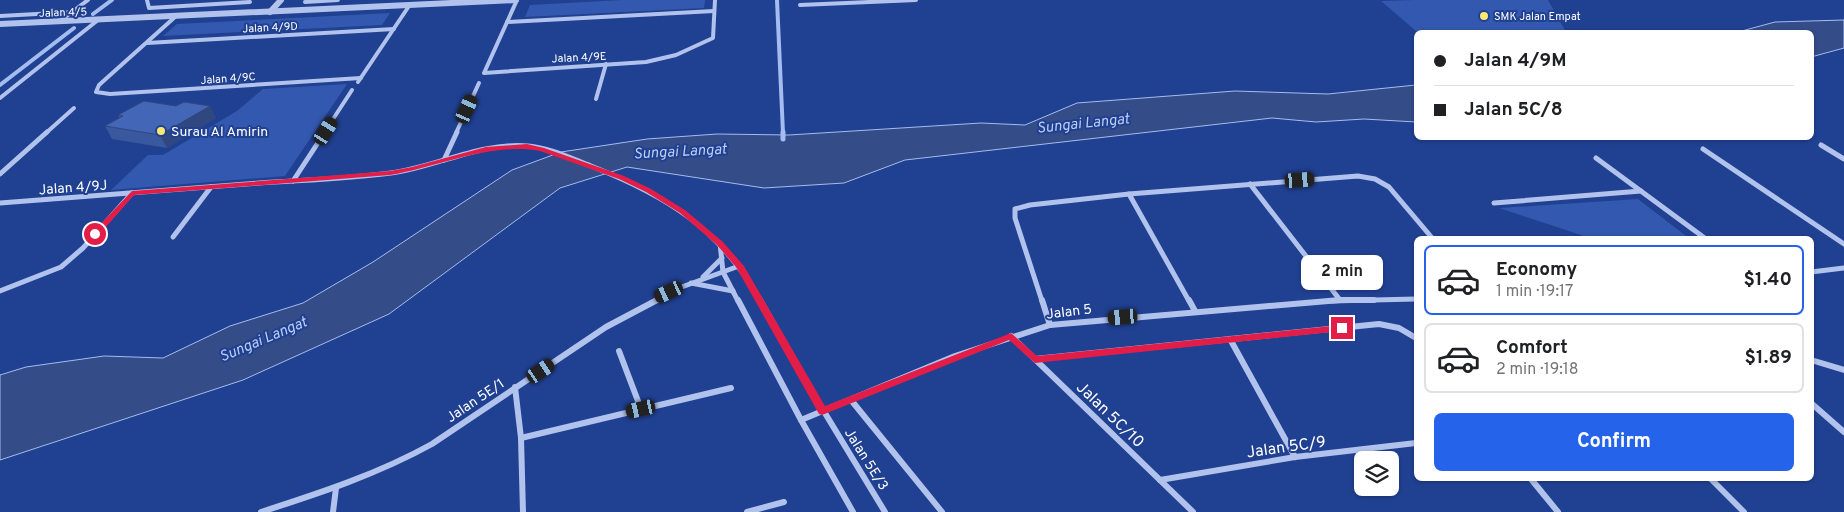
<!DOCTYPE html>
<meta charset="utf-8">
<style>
:root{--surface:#fff;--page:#f2f2f2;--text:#202124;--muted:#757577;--line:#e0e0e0;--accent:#2563eb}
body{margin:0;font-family:Overpass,sans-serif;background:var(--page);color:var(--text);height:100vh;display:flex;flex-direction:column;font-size:19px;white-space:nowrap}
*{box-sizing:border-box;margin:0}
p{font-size:16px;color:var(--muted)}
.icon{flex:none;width:28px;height:28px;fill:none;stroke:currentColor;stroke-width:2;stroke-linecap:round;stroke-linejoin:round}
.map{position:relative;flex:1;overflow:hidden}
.panel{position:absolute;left:1414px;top:236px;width:400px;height:245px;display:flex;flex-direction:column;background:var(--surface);border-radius:8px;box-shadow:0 1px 4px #0004}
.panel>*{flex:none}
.hud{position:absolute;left:1414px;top:30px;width:400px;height:110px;border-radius:8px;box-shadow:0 1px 4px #0004;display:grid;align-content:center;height:110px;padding:0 20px;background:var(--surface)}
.fabs{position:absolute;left:1354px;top:451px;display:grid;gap:10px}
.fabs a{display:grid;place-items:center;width:45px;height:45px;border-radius:8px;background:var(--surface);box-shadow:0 1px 4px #0004;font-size:25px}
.end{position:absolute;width:22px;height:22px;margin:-11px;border:6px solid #e11d48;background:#fff;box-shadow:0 0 0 2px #fff}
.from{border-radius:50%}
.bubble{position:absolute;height:35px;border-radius:8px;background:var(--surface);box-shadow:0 1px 4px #0004;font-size:16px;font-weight:700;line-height:35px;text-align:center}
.car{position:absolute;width:15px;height:30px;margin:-15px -8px;border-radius:6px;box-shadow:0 0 4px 1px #0007;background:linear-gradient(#222 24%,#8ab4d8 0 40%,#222 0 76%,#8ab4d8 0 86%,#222 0)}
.hud b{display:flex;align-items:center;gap:18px;height:48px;font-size:19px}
.hud b+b{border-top:1px solid var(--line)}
.hud i{width:12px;height:12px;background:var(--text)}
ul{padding:9px 0 0;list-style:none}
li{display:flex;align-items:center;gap:15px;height:70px;margin:0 10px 8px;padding:0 10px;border:2px solid var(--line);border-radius:8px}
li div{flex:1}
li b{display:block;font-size:19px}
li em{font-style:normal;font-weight:700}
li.on{border-color:var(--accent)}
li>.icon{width:45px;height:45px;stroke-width:1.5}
.button{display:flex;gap:10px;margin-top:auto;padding:10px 20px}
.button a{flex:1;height:58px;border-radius:8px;background:var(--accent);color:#fff;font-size:20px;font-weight:700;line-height:58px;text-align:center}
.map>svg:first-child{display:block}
</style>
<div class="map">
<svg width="1844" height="512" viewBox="0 0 1844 512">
<rect width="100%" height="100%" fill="#204091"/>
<g fill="#3358af">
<polygon points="622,0 705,0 704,8 525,17 530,5"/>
<polygon points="1415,0 1548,0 1566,32 1417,32 1381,1"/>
<polygon points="390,13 382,25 163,36 177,24"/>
<polygon points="347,84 285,176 111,190 148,155 163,155 237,111 263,89"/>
<polygon points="1638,199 1690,239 1593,239 1499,208"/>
</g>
<g fill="#344c88" stroke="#a4bcef">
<polygon points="1844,20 1844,48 1811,57 1811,32 1738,32 1775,22"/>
<polygon points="1416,85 1416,122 1364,119 1316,122 1272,118 905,160 844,183 764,188 627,167 560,188 389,314 243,380 0,460 0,375 26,367 104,356 163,358 230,326 303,303 373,262 512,170 561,152 647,139 717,134 789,135 981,123 1025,125 1077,103 1235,91 1328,94"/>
</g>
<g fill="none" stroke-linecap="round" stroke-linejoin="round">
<g stroke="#a4bcef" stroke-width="4">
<polyline points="777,0 783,133"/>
<polyline points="93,14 112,0"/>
<polyline points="0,85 74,28"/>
</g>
<polyline stroke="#a4bcef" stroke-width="5" points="783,132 783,139"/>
<g stroke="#b1c3ed" stroke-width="4">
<polyline points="147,0 149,8 250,2"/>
<polyline points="517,0 484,73 646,62 676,55 713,38 715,0"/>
<polyline points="305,2 338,0"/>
<polyline points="800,5 916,0"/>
<polyline points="0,16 73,12"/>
<polyline points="175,17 99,85 96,92 110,94 361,78"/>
<polyline points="60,21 88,0"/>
<polyline points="507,22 714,11"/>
<polyline points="147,43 394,29"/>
<polyline points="358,82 409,6"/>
<polyline points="0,98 98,20"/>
<polyline points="596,99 606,64"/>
<polyline points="46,133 74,108"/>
<polyline points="324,133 352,90"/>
<polyline points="456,133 479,83"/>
</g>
<g stroke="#b1c3ed" stroke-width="5">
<polyline points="1821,145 1844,159"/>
<polyline points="1703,149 1844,244"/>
<polyline points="1596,158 1706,239"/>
<polyline points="444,160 457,132"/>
<polyline points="0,174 47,132"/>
<polyline points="293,181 325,132"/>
<polyline points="1250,184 1340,300"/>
<polyline points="1129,194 1189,301"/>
<path d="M 0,203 C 86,196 173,190 259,183 C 303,180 347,179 391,173 C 437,167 480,142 528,146 C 550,148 570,158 591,166 C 667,196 719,228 761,301"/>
<polyline points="1494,203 1641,191"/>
<polyline points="173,237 211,187"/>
<polyline points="720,243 723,272 738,301"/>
<polyline points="1811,272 1844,268"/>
<polyline points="703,277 722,258"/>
<polyline points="691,283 733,291"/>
<polyline points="0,291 61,267 83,248 132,193"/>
<polyline points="655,301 679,288 739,266"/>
<polyline points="1042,301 1015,218 1015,209 1030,205 1129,194 1358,176 1375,179 1389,187 1433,239"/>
<polyline points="1331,301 1416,299"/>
</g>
<g stroke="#b1c3ed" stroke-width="6">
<polyline points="738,300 801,420 853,512"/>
<polyline points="760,300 814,395 885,512"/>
<polyline points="1042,300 1050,325"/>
<polyline points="1189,300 1195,311"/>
<polyline points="1011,336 1193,512"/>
<polyline points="1230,339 1295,457"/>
<polyline points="619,351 641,409"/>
<polyline points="1035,359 1379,324 1399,328 1416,338"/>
<polyline points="1811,360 1844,370"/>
<polyline points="515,387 521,438 523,512"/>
<polyline points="851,400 942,512"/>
<polyline points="1811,403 1844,432"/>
<polyline points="801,420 955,356 1050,325 1340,300 1374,300"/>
<polyline points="521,438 731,388"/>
<polyline points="1531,479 1558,512"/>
<polyline points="1711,479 1744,512"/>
<polyline points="1160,480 1295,457 1416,443"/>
<path d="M 261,512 C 320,493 378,474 432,444 L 606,327 L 657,300"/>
<polyline points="333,512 336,488"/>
<polyline points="747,512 784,502"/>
</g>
<g stroke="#b1c3ed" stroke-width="6">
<polyline points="270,12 281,0"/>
<polyline points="0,24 516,0"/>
</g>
</g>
<polygon fill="#3a589d" points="176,106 210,106 216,118 167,148 112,139 105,126 119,118 118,115"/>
<polygon fill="#304780" points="210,106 216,118 167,148 160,135"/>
<polygon fill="#4466b7" stroke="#304780" points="144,101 176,106 184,102 210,106 160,135 105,126 123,116 118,115"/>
<path fill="#e11d48" d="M 527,144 L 544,148 L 624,176 L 651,189 L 685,210 L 723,242 L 744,266 L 825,406 L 1011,333 L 1037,356 L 1342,325 L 1346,328 L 1342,331 L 1035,363 L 1009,340 L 822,415 L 819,414 L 736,267 L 717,245 L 680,213 L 646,192 L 619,179 L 540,151 C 490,142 439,167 390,175 L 134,195 L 98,236 L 91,234 L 132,191 L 390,171 L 412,167 L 486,147 Z"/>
<g fill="#fbe871" stroke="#204091" stroke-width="2">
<circle cx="1484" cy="16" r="5"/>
<circle cx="161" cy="131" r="5"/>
</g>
<g text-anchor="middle" stroke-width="4" stroke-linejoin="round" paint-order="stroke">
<g font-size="11" fill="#fff" stroke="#204091">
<text transform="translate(63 12) rotate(-2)" y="4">Jalan 4/5</text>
<text transform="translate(270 27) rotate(-3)" y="4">Jalan 4/9D</text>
<text transform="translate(579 57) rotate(-3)" y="4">Jalan 4/9E</text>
<text transform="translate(228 78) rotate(-4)" y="4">Jalan 4/9C</text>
</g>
<g font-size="11" fill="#fff" stroke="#204091" text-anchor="start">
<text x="1494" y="20">SMK Jalan Empat</text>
</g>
<g font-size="14" fill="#fff" stroke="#204091" text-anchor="start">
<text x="171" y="136">Surau Al Amirin</text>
</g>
<g font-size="14" fill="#fff" stroke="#204091">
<text transform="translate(73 187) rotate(-4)" y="5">Jalan 4/9J</text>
<text transform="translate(1069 311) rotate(-7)" y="5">Jalan 5</text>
<text transform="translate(475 400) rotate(-34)" y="5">Jalan 5E/1</text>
<text transform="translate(867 459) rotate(58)" y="5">Jalan 5E/3</text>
</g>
<g font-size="15" font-style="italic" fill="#bdcef4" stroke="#204091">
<text transform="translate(1083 123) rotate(-6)" y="5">Sungai Langat</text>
<text transform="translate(680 151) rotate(-3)" y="5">Sungai Langat</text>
<text transform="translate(263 339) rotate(-23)" y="5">Sungai Langat</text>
</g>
<g font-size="16" fill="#fff" stroke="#204091">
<text transform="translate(1111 414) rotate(44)" y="6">Jalan 5C/10</text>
<text transform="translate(1286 446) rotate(-8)" y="6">Jalan 5C/9</text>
</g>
</g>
</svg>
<div class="fabs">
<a><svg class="icon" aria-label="layers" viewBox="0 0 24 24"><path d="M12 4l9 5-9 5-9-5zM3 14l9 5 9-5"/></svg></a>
</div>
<i class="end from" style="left:95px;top:234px"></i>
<i class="end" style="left:1342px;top:328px"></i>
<div class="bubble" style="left:1301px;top:255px;width:82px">2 min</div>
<i class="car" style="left:467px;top:109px;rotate:24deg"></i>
<i class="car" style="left:326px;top:131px;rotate:32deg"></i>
<i class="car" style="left:1300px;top:180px;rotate:86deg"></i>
<i class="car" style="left:669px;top:292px;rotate:245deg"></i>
<i class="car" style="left:1123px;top:317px;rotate:265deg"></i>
<i class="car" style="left:541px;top:371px;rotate:56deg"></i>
<i class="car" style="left:641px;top:409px;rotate:257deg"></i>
<div class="hud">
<b><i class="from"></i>Jalan 4/9M</b>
<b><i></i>Jalan 5C/8</b>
</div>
<section class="panel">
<ul>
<li class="on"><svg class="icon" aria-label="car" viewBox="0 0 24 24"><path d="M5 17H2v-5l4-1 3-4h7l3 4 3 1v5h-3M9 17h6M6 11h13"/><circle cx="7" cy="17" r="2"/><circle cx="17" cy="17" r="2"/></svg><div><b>Economy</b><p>1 min · 19:17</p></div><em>$1.40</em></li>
<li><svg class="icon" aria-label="car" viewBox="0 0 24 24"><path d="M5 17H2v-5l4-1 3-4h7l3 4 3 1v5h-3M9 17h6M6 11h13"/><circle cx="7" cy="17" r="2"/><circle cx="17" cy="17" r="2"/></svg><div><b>Comfort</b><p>2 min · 19:18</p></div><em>$1.89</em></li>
</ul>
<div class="button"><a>Confirm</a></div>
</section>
</div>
